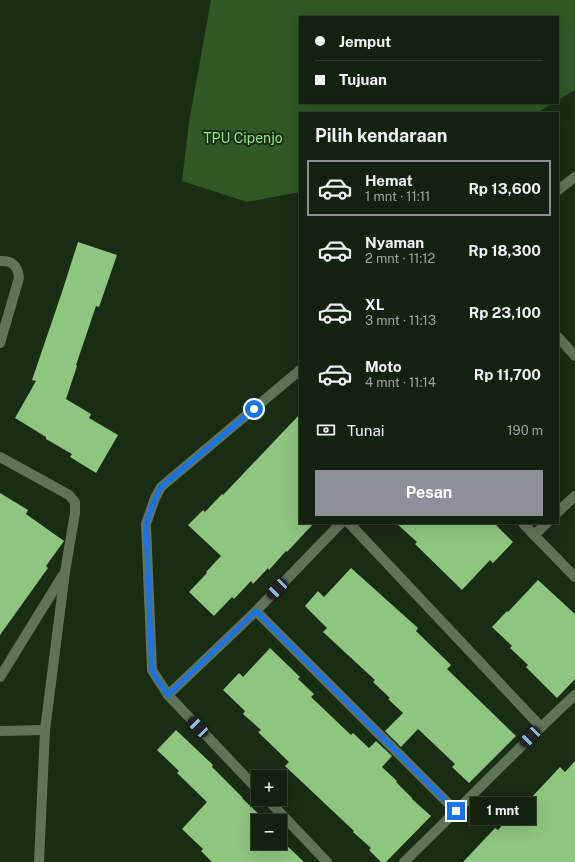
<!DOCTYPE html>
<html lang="id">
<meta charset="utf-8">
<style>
:root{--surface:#13210f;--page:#202e1d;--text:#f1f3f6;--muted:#9da39e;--line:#323e2f;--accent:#8c9099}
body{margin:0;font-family:"Public Sans",sans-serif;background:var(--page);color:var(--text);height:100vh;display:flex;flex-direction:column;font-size:15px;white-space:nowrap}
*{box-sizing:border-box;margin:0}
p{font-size:13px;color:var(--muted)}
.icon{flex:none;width:22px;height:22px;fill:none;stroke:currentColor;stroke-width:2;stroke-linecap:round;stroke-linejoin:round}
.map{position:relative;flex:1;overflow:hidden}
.panel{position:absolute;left:299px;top:112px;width:260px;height:412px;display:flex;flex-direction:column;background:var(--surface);border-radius:0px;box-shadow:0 4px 16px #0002,0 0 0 1px var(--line)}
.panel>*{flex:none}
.hud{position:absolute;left:299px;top:16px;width:260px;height:88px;border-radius:0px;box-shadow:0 4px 16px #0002,0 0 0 1px var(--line);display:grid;align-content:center;height:88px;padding:0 16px;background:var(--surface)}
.tools{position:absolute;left:251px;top:770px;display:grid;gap:8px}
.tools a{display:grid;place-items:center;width:36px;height:36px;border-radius:0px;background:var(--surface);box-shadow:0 4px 16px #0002,0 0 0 1px var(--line);font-size:20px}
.end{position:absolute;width:18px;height:18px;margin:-9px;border:5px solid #1a73e8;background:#fff;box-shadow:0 0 0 2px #fff}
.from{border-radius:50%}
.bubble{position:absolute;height:28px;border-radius:0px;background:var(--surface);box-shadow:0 4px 16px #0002,0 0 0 1px var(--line);font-size:13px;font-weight:700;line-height:28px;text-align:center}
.car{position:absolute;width:12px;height:24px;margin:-12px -6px;border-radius:5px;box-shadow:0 0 3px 1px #0007;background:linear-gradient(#222 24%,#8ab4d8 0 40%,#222 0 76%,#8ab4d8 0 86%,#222 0)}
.hud b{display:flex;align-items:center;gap:14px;height:38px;font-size:15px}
.hud b+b{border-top:1px solid var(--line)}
.hud i{width:10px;height:10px;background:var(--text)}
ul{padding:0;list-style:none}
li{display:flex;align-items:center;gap:12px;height:56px;margin:0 8px 6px;padding:0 8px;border:2px solid transparent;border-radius:0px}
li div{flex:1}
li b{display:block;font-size:15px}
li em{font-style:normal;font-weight:700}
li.active{border-color:var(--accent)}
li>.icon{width:36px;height:36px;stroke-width:1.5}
h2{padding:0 16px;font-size:18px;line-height:48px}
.pay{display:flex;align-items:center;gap:10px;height:44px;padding:0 16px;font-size:15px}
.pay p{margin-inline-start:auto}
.cta{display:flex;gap:8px;margin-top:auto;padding:8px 16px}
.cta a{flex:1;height:46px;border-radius:0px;background:var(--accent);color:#fff;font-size:16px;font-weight:700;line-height:46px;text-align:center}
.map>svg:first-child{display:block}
</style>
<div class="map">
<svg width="575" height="862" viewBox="0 0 575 862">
<rect width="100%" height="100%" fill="#192c14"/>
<polygon fill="#315825" points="211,0 575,0 575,90 558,100 558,17 300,17 300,103 553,103 537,113 300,113 300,192 247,202 182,181 189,122"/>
<g fill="#8ec57f">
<polygon points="78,242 117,255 99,307 96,306 76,365 77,366 66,399 91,414 89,418 118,435 96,473 70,457 72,454 46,439 46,437 15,418 36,381 32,380 61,295"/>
<polygon points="300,414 300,523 314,523 287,552 286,551 269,570 268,568 253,584 251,581 234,599 232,597 214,616 189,592 207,573 206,572 221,556 188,525 203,510 205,512 222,494 223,495"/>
<polygon points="0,493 28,510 26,514 64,541 46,566 48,568 0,635"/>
<polygon points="396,523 494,523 513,542 493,563 490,560 462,590 415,544 417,542"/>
<polygon points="351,568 418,628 416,631 451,665 447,669 516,736 469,783 452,767 455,764 418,729 401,747 385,731 403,713 388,699 390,698 373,682 375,680 323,632 327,628 305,606 318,591 324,597"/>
<polygon points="538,580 575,614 575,679 557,698 526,667 528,665 510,648 512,646 492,627 507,611 508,612"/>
<polygon points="270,648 300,677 298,679 314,694 311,697 351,735 353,733 369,748 376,741 392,756 382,767 397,781 396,782 412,798 412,799 431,816 386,862 381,862 369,850 371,848 353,832 354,831 285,766 289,762 258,732 261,730 243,714 245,711 223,690 239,673 243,677"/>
<polygon points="176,730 213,765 212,767 243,798 242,798 266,821 258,821 258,843 280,843 280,839 304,862 212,862 201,851 203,849 182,829 207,802 177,773 179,771 157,750"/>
<polygon points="575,761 575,862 463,862 495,828 498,830 528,797 530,799 560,767 565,772"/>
</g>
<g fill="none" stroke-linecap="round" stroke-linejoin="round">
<g stroke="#5e7358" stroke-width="10">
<polyline points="558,190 575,177"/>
<path d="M 0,261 C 12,260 18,266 19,278 L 0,343"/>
<polyline points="558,337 575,356"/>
<polyline points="0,457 69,495 75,502 75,513 65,572 45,730 39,862"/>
<polyline points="558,512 575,496"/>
<polyline points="349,523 541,727"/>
<polyline points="523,523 534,535 547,523"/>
<polyline points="534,535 575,577"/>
<polyline points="256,611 456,811"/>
<polyline points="0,677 63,575"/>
<polyline points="168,695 152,670 146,524 155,498 161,487 300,370"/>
<polyline points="0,731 45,730"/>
<polyline points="258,790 168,695 256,611 341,523"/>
<polyline points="267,799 327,862"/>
<path d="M 404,862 C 461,807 517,749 575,695"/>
</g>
</g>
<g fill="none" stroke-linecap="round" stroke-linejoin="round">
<path stroke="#1a73e8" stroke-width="5" d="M 254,409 L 161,487 C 154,499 150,511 146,524 L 152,670 L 155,676 L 168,695 L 256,611 L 456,811"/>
</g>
<g text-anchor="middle" stroke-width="4" stroke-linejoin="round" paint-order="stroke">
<g font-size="14" fill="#9ae286" stroke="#192c14">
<text x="243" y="143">TPU Cipenjo</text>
</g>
</g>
</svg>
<div class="tools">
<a>+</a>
<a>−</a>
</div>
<i class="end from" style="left:254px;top:409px"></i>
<i class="end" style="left:456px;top:811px"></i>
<div class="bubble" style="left:470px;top:797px;width:66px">1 mnt</div>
<i class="car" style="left:277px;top:589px;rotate:224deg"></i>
<i class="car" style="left:198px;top:727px;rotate:316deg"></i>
<i class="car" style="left:530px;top:737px;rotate:225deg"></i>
<div class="hud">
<b><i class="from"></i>Jemput</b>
<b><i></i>Tujuan</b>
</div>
<section class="panel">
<h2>Pilih kendaraan</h2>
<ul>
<li class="active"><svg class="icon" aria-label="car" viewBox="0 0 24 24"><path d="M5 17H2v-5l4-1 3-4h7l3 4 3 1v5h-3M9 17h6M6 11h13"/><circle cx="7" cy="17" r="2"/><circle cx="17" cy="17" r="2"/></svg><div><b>Hemat</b><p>1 mnt · 11:11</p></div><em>Rp 13,600</em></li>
<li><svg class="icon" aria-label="car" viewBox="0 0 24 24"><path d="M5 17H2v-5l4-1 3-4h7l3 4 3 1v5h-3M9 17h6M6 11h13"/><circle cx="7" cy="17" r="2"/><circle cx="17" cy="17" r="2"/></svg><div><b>Nyaman</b><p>2 mnt · 11:12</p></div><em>Rp 18,300</em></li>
<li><svg class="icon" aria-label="car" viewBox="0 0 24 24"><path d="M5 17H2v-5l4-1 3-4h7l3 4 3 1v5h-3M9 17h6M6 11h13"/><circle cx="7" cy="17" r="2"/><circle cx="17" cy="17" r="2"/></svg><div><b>XL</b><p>3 mnt · 11:13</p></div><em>Rp 23,100</em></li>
<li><svg class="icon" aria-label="car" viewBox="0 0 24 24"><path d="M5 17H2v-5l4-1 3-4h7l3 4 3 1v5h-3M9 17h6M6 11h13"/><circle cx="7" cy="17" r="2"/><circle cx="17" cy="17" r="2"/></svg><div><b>Moto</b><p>4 mnt · 11:14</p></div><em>Rp 11,700</em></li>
</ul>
<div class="pay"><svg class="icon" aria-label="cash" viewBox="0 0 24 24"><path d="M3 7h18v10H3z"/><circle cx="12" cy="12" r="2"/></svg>Tunai<p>190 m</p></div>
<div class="cta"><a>Pesan</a></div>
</section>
</div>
